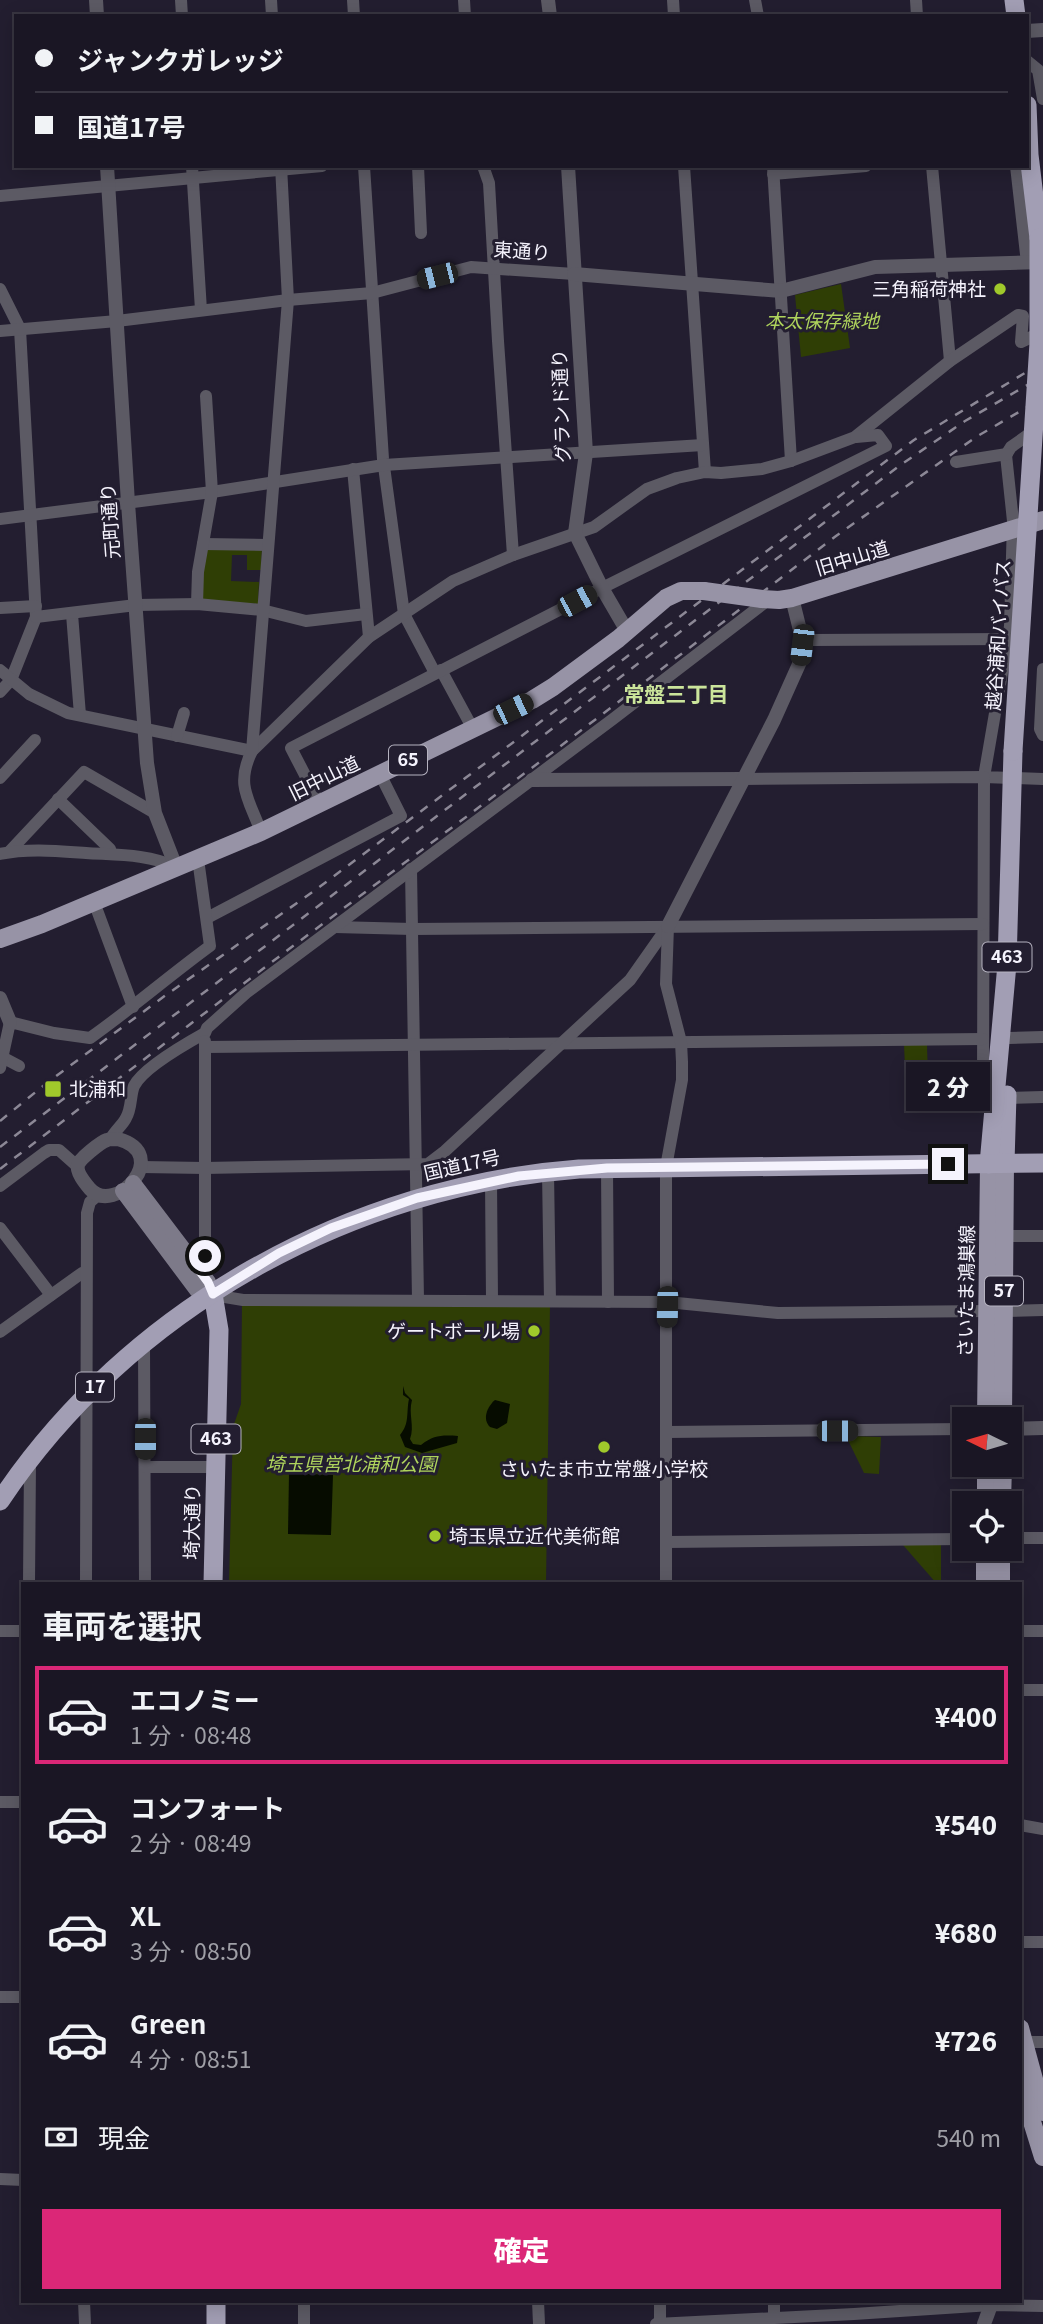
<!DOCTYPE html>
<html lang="ja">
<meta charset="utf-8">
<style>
:root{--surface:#1a1624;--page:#231f2c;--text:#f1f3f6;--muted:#9f9fa6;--line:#383541;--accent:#db2777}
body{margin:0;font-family:Georgia,"Noto Sans JP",serif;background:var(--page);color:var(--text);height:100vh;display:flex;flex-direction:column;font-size:26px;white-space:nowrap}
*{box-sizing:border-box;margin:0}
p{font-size:23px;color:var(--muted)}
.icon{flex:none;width:38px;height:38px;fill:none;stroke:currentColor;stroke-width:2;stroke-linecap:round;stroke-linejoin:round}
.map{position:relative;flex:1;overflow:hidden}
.side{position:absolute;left:21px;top:1582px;width:1001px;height:721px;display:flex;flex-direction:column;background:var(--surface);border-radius:0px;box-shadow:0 4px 18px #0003,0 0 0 2px var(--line)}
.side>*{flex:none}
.banner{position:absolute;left:14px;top:14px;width:1015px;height:154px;border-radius:0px;box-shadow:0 4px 18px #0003,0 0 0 2px var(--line);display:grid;align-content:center;height:154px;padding:0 21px;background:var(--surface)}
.needle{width:46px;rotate:275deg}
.buttons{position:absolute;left:952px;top:1407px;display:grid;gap:14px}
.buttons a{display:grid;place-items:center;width:70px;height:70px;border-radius:0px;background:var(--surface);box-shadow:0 4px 18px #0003,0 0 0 2px var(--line);font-size:35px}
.end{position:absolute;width:32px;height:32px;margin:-16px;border:9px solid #f5f3fd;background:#111;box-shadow:0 0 0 4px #111}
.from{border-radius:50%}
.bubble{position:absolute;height:49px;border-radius:0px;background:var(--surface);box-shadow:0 4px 18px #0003,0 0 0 2px var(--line);font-size:23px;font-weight:800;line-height:49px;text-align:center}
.car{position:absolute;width:21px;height:42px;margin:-21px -10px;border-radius:9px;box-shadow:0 0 5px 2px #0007;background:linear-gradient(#222 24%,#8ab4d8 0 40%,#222 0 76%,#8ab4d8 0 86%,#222 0)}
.banner b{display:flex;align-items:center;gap:24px;height:66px;font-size:26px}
.banner b+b{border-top:2px solid var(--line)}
.banner i{width:18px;height:18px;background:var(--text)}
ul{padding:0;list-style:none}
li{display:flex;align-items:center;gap:21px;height:98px;margin:0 14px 10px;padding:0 7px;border:4px solid transparent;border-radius:0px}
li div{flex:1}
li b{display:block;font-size:26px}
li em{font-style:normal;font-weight:800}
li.selected{border-color:var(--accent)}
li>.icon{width:63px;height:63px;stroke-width:1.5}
h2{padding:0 21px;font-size:32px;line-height:84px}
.pay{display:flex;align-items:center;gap:18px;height:77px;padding:0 21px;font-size:26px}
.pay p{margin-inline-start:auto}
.cta{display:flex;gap:14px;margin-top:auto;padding:14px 21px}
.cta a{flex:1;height:80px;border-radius:0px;background:var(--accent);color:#fff;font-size:28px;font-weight:800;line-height:80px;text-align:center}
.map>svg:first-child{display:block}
</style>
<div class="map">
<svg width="1043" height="2324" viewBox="0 0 1043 2324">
<rect width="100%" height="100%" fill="#231e30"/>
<g fill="#2f3e05">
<polygon points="841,284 850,348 801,357 795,295"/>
<polygon points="206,546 262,547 261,570 247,570 247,555 232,555 231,581 259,582 258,604 200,600"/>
<polygon points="904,1045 927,1045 928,1077 912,1077 912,1067 905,1067"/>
<polygon points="242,1302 550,1304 546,1584 229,1584 233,1427 241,1404"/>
<polygon points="846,1436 881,1437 879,1474 864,1473"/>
<polygon points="941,1544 941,1584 937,1584 903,1545"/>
</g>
<g fill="#060c00">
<path d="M 403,1386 L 405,1393 L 412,1400 C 408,1414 415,1426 410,1439 L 413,1444 L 421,1445 C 434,1435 442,1435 458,1436 L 457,1443 L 422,1453 L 405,1447 L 400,1435 C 410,1423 406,1413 409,1399 L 403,1395 Z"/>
<path d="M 495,1400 L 510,1404 L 507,1423 L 497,1429 L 490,1427 C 482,1419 487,1407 495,1400 Z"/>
<polygon points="289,1473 333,1475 331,1535 288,1534"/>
</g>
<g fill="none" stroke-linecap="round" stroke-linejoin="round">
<g stroke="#5c5a64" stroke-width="12">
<polyline points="181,0 182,16"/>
<polyline points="271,0 272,16"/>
<polyline points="353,0 354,16"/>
<polyline points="464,0 465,16"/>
<polyline points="673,0 674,16"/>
<polyline points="755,0 758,16"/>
<polyline points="916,0 917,16"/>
<polyline points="1027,61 1038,70 1043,99"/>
<polyline points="192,166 201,310"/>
<polyline points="364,166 383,459 404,614 435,673"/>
<polyline points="418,166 421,233"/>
<polyline points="483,166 489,183 498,341 513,555"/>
<polyline points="684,166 705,472"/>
<polyline points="773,166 791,461"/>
<polyline points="932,166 950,361"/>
<polyline points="1016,166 1027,263"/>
<polyline points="773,174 866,166"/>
<polyline points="0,196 322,166"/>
<polyline points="0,289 20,329 36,617 11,680 0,692"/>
<polyline points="0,331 117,321 288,300 372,293 471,267 574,274"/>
<polyline points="1035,430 1011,447 1006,455 1013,521 1010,626 984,777 1043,779"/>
<polyline points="956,462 1007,454"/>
<polyline points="353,469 369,637"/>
<polyline points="0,519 212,492 384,465 703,445"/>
<polyline points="203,544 268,545"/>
<polyline points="197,604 198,572 212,492 206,396"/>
<polyline points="0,608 36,606"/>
<polyline points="72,614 80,715"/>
<polyline points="36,617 136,605 197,604 262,610 306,621 366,614"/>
<polyline points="803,642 811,640 1008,639"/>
<polyline points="1043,669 1040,729 1043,735"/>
<polyline points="0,670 29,694 68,713 252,751 369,637 453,581 513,555 594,527 647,489 677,478 705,472 721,473 762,469 791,461 855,437 950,361 1018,315 1023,316 1021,342 1042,332"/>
<polyline points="441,670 473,729"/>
<polyline points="177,736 184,713"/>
<polyline points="0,778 35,740"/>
<polyline points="742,779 984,777 983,1077 983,1094 980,1096"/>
<polyline points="58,799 110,849 111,854"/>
<polyline points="320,804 291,748 602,588 886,446 878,435 856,437"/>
<path d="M 261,832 C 249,799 235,785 252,751 L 288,300 L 281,166"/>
<polyline points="9,852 84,772 155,813"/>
<path d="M 0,854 C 28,848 58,851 86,853 C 117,855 148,854 176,867"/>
<polyline points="411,869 418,1300"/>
<polyline points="94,902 133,1007"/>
<polyline points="207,918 401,816 380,774"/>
<polyline points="335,927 412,929 983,924"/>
<polyline points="1009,1038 1043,1037"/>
<polyline points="205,1047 983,1039"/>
<polyline points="2,1057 19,1066"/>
<path d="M 0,1068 L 10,1022 L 54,1033 L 90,1038 C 131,1009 169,976 210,946 L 198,859"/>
<polyline points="1007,1098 1043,1097"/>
<path d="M 110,1140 C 115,1130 122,1126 126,1118 C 132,1108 130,1095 134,1086 C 143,1068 187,1043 205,1033 L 207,1028 L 246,993 L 613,719 L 768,600"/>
<polyline points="141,1167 205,1168 428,1164 445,1151 630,980 668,926"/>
<polyline points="607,1168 608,1302"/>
<polyline points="548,1172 550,1301"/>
<polyline points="491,1181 492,1300"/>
<polyline points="0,1186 44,1153 49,1150 59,1150 77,1166"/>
<polyline points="0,1228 51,1295"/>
<polyline points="1005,1236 1043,1236"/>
<polyline points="196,1266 205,1256 205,1041"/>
<polyline points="213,1295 243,1300 667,1302 778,1313 988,1311"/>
<polyline points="1003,1311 1043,1310"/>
<polyline points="0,1332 82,1273 85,1273"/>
<polyline points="144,1344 145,1584"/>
<polyline points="667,1432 964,1429"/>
<polyline points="145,1467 215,1467"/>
<polyline points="1010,1538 1043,1538"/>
<polyline points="667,1542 964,1539"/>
<polyline points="29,1584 30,1462"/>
<polyline points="86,1584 87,1213 90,1202 98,1195"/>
<polyline points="666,1584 666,1167 682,1080 682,1062 681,1042 666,984 668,926"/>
<polyline points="0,1631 23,1631"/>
<polyline points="1020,1631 1043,1631"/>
<polyline points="1020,1690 1043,1690"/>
<polyline points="0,1802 23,1802"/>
<polyline points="1020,1825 1043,1829"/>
<polyline points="1020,1942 1043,1942"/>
<polyline points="0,1997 23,1997"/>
<polyline points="1024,2042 1043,2042"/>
<polyline points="0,2179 23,2180"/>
<polyline points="84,2301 85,2324"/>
<polyline points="304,2301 304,2324"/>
<polyline points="538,2301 539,2324"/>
<polyline points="774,2317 774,2301"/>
<polyline points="656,2324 854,2314 991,2305 1043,2306"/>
<polyline points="660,2324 660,2301"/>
</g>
<g stroke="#5c5a64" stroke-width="14">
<polyline points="96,0 97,16"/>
<polyline points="548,0 550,16"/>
<polyline points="1027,31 1043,30"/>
<polyline points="107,166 128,503 147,763 155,813 176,867"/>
<polyline points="568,166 586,453 575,533 602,588 627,631"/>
<polyline points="574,274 781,291 875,267 1043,262"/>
<polyline points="532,780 742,779"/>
<polyline points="668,926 774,720 800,662 803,642 792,598"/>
<polyline points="0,998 10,1022"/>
<path d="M 118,1139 C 173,1154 115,1217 90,1189 C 85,1183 76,1172 78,1165 C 79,1159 101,1142 107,1140 C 109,1139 116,1139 118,1139 Z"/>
<polyline points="1010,1429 1043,1428"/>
<polyline points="984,2324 991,2305"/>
</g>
<g stroke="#7d7a89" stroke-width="16">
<polyline points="133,1183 196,1266 208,1282 213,1294"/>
<polyline points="123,1191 197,1290 213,1294"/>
</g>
<g stroke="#9793a6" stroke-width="18">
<polyline points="762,599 779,600 792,598 1043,520"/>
<polyline points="0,939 42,924 261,832 532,700 553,687 618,639 666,598 681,591 704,591"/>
<polyline points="986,1419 989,1164"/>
<polyline points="1003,1419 1005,1163"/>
<polyline points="986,1503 986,1465"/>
<polyline points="1002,1503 1003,1465"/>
<polyline points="985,1584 985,1549"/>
<polyline points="1001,1584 1001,1549"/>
<polyline points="1020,2028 1043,2112"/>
<polyline points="1020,2083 1043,2157"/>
</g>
<g stroke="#a29eb4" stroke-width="19">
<polyline points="1014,0 1016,16"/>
<polyline points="1027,105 1029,155 1039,238"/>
<polyline points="1005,1163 1007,1095"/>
<polyline points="989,1164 1007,964 1013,751"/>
<polyline points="213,1294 219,1330 213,1584"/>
<path d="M 0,1501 C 128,1309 350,1186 579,1169 L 1043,1163"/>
<polyline points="216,2301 216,2324"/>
</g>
<g stroke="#8c8896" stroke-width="2.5" stroke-dasharray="9 9" stroke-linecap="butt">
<polyline points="0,1121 48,1082 166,995 314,891 519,738 914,440 1043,362"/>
<polyline points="0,1147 899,466 965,421 1043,376"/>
<polyline points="0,1169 289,949 537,764 836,536 976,437 1043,398"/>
</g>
<polyline stroke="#9793a6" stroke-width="18" points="704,591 762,599"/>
<polyline stroke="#a29eb4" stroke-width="19" points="1013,751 1039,343 1039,238"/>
</g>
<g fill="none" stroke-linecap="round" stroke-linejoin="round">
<polyline stroke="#f5f3fd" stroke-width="9" points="205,1256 196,1266 208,1282 213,1294 279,1253 331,1228 417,1198 519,1176 607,1168 948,1164"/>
</g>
<g fill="#a0c92b" stroke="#231e30" stroke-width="2.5">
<circle cx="1000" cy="289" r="7"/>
<rect x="44" y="1080" width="18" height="18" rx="3.5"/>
<circle cx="534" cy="1331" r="7"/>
<circle cx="604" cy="1447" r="7"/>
<circle cx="435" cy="1536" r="7"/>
</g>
<g text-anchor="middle" stroke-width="6" stroke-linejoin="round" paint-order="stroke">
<g fill="#231e30" stroke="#b6b3c0" stroke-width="2">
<rect x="389" y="745.5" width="38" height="29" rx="5"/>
<rect x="982.5" y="942.5" width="49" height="29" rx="5"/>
<rect x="985" y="1276.5" width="38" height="29" rx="5"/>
<rect x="76" y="1372.5" width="38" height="29" rx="5"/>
<rect x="191.5" y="1424.5" width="49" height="29" rx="5"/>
</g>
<g font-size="18" font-weight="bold" fill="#f5f3fd">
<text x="408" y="766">65</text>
<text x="1007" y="963">463</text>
<text x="1004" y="1297">57</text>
<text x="95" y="1393">17</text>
<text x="216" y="1445">463</text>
</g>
<g font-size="19" fill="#f5f3fd" stroke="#231e30">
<text transform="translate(522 251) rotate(4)" y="7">東通り</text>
<text transform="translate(561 406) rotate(-92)" y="7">グランド通り</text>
<text transform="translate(110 521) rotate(-94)" y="7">元町通り</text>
<text transform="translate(852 558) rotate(-17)" y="7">旧中山道</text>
<text transform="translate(998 635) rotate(-86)" y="7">越谷浦和バイパス</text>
<text transform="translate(324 778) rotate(-26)" y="7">旧中山道</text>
<text transform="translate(462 1165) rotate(-13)" y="7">国道17号</text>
<text transform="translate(966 1291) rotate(-89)" y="7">さいたま鴻巣線</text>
<text transform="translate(192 1522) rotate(-89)" y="7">埼大通り</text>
</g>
<g font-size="19" fill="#f5f3fd" stroke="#231e30" text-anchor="end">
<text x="986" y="296">三角稲荷神社</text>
<text x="69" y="1096" text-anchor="start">北浦和</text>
<text x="520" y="1338">ゲートボール場</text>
<text x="604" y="1476" text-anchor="middle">さいたま市立常盤小学校</text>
<text x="449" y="1543" text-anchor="start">埼玉県立近代美術館</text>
</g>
<g font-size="19" font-style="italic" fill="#aed35c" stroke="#231e30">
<text x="822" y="328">本太保存緑地</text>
<text x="351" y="1471">埼玉県営北浦和公園</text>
</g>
<g font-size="21" font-weight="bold" fill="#cbe59b" stroke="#231e30">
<text x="676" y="702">常盤三丁目</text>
</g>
</g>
</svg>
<div class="buttons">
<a><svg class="needle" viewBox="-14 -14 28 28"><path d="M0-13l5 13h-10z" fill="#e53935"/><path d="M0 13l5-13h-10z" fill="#9f9fa6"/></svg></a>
<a><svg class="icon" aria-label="locate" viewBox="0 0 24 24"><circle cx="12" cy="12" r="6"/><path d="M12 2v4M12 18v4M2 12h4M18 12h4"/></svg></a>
</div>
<i class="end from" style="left:205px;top:1256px"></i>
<i class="end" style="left:948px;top:1164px"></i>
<div class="bubble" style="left:906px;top:1062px;width:84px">2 分</div>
<i class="car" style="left:437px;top:276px;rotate:256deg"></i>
<i class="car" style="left:577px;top:601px;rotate:62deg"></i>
<i class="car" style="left:802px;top:645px;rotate:187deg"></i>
<i class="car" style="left:513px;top:709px;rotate:64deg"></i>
<i class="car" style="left:667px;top:1307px;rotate:181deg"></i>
<i class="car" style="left:837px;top:1431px;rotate:90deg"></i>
<i class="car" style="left:145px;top:1439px;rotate:180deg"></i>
<div class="banner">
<b><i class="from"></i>ジャンクガレッジ</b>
<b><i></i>国道17号</b>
</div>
<section class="side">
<h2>車両を選択</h2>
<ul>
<li class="selected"><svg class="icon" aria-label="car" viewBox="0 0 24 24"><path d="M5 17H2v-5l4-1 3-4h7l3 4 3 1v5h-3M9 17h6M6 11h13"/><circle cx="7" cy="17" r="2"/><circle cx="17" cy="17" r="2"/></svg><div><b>エコノミー</b><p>1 分 · 08:48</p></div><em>¥400</em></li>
<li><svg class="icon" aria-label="car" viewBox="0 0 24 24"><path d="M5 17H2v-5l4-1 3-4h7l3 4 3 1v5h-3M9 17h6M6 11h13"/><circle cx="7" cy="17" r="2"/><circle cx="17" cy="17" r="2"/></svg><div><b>コンフォート</b><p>2 分 · 08:49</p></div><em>¥540</em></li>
<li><svg class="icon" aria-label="car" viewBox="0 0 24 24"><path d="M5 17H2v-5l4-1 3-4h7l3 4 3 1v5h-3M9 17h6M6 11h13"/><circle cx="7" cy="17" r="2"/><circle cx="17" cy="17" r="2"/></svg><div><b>XL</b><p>3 分 · 08:50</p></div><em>¥680</em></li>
<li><svg class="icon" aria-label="car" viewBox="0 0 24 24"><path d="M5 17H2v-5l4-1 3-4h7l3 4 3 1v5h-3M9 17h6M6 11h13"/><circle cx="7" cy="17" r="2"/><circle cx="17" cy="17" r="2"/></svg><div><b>Green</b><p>4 分 · 08:51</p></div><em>¥726</em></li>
</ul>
<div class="pay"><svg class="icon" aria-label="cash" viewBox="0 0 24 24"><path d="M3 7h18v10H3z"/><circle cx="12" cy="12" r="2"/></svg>現金<p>540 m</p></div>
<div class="cta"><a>確定</a></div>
</section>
</div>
